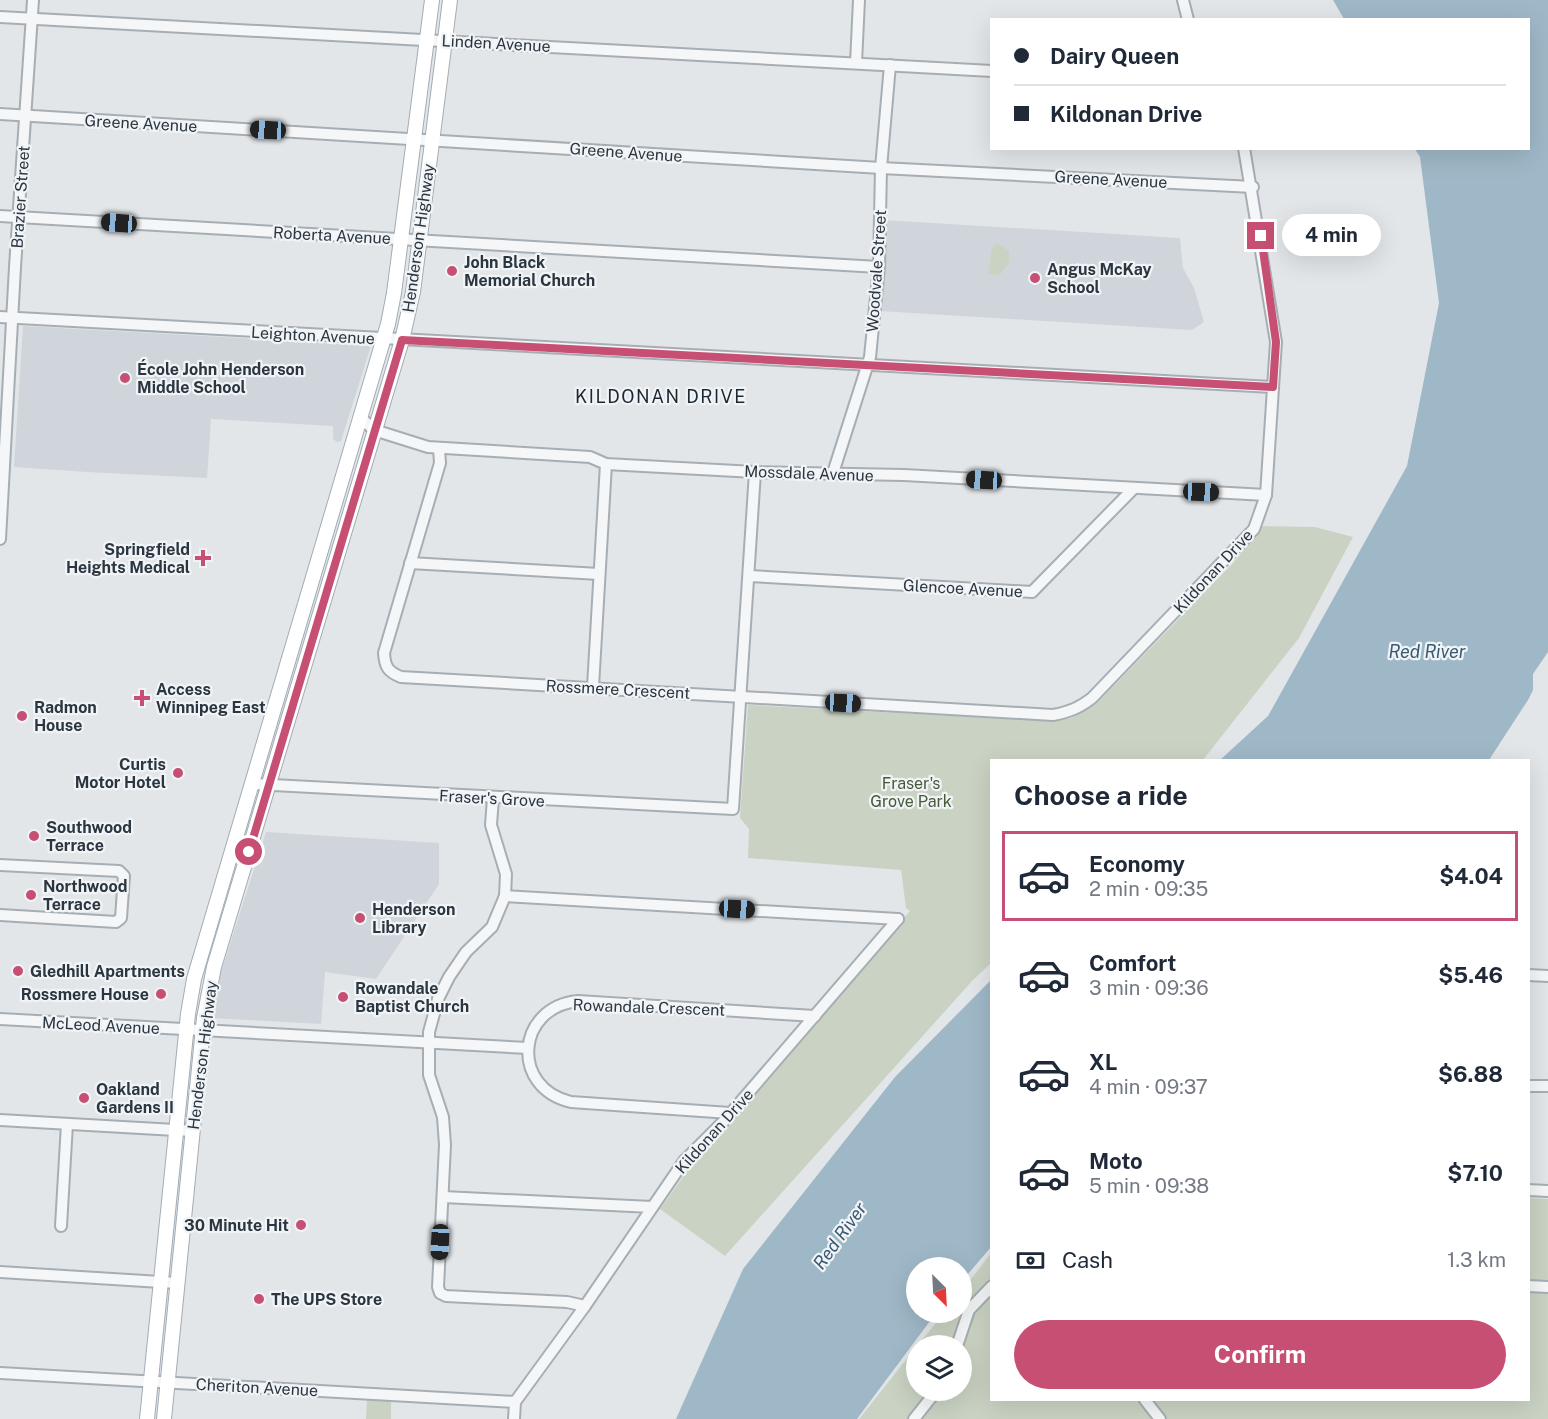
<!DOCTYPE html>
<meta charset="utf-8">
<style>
:root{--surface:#fff;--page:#f6f6f7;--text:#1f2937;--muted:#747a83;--line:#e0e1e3;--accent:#c64f73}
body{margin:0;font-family:"Public Sans",sans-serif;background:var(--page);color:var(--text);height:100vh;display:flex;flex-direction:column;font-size:22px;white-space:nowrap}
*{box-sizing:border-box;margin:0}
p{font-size:20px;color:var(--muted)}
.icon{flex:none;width:33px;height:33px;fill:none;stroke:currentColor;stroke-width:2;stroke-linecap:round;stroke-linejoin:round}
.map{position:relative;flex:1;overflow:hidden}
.drawer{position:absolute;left:990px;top:759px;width:540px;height:642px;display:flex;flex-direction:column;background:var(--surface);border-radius:0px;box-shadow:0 6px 24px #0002}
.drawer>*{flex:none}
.banner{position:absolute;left:990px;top:18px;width:540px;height:132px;border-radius:0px;box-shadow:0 6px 24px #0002;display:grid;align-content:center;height:132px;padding:0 24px;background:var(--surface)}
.needle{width:39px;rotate:156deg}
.fabs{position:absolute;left:906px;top:1257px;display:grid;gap:12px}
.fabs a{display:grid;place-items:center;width:66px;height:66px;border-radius:50%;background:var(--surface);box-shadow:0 6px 24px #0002;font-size:30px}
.end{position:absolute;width:27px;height:27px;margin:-14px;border:8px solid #c64f73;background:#fff;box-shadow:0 0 0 3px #fff}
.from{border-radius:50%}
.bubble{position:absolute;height:42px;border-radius:21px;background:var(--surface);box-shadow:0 6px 24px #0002;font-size:20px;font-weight:700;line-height:42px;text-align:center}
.car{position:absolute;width:18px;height:36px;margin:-18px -9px;border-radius:8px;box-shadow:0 0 4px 2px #0007;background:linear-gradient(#222 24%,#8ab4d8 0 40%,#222 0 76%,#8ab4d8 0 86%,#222 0)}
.banner b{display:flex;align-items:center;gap:21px;height:57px;font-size:22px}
.banner b+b{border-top:2px solid var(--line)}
.banner i{width:15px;height:15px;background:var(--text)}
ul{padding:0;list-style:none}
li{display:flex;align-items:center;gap:18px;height:90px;margin:0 12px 9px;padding:0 12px;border:3px solid transparent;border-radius:0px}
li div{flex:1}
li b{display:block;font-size:22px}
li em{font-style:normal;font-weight:700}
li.on{border-color:var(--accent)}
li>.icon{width:54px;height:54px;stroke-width:1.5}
h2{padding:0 24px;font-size:27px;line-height:72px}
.pay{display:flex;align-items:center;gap:15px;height:66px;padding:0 24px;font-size:22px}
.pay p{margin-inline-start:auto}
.primary-button{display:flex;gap:12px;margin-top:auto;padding:12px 24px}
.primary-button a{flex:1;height:69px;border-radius:36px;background:var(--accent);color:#fff;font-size:24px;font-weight:700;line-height:69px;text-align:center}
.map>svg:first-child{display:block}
</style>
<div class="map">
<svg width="1548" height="1419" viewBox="0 0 1548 1419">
<rect width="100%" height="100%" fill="#e2e6e9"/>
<g fill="#d0d5db">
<polygon points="884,220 1180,238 1183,268 1194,288 1204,322 1192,330 880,311"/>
<polygon points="23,326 241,338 371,346 341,441 337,442 333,439 333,426 211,419 207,478 87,472 14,467"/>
<polygon points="266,832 439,843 439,884 376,979 325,972 321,1024 213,1018 221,972"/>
</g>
<g fill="#cad3c3">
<polygon points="997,243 1009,251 1009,263 999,276 988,273 992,248"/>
<polygon points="1263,526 1315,527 1353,537 1299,638 1203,760 992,760 991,963 973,980 725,1256 660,1209 693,1163 910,911 906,908 901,870 748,858 749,829 740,818 748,705 1052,721 1071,718 1097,703 1233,563"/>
<polygon points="1529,1198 1548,1199 1548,1419 859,1419 916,1347 916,1390 962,1390 962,1346 918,1345 944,1313 962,1312 962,1291 991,1253 992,1400 1528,1400"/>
<polygon points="367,1399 391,1401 391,1419 366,1419"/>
</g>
<g fill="#9fb8c7">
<polygon points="1333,0 1548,0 1548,652 1533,674 1533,690 1528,700 1489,760 1220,760 1268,716 1407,466 1439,303 1420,157 1415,149 1528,148 1528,20 1344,19"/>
<polygon points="991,980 991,1247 962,1281 962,1268 916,1268 916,1312 936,1313 857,1419 676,1419 743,1269 895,1077"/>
</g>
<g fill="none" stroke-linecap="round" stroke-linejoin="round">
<defs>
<g id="minor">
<polyline points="1183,0 1188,20"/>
<polyline points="0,17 992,71"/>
<polyline points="856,63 859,0"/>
<polyline points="0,114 881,168 1253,187"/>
<polyline points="0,216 879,267"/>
<polyline points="0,317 1273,387"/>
<polyline points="360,417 374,430 428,447 590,457 606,464 755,472 904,475 1266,495"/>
<path d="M 439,449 L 440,463 L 384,653 C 385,667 388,672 401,677 L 1053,715 C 1069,712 1079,708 1092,698 L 1254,529 L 1266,495 L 1276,342 L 1244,148"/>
<polyline points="833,473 870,357 879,267 881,168 890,65"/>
<polyline points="0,539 15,267 33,0"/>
<polyline points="410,563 599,574"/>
<polyline points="749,576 1032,592 1134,488"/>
<polyline points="593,687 606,464"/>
<polyline points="252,784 733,809 755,472"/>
<polyline points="493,798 491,825 506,874 505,896 492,927 466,952 449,977 438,999 429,1032 429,1075 443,1117 445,1145 438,1287 440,1293 446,1296 567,1302 585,1306"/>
<polyline points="0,865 119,871 124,876 121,918 116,922 0,915"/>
<polyline points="505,896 898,919"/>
<polyline points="1528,975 1548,976"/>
<polyline points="0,1019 528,1048"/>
<polyline points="1528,1086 1548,1086"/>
<path d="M 730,1113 L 571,1102 C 510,1088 516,1007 578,1001 L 815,1016"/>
<polyline points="0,1120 193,1131"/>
<polyline points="1528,1190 1548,1191"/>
<polyline points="443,1197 652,1207"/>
<polyline points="61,1226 67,1124"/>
<polyline points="0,1272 177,1283"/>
<polyline points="1528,1286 1548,1287"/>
<polyline points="957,1346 969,1310 992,1286"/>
<polyline points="0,1373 515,1402"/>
<polyline points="1145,1400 1160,1419"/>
<polyline points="514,1419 515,1402 585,1306 684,1161 724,1121 898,919"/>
<polyline points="914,1419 937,1390"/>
</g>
<g id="major">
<polyline points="147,1419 188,1014 194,979 388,324 394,293 432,0"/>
<polyline points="164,1419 204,1018 214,967 402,340 413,292 450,0"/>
</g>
</defs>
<use href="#minor" stroke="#a7aeb3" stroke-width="14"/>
<use href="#major" stroke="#a2acb4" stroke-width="16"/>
<use href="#minor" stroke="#f4f6f8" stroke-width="10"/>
<use href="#major" stroke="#fff" stroke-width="14"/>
</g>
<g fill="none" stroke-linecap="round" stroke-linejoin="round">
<polyline stroke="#c64f73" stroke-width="8" points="249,852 402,340 1273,387 1276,342 1261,236"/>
</g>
<g fill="#c64f73" stroke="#f1f4f7" stroke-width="2">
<circle cx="452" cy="271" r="6"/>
<circle cx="1035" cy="278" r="6"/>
<circle cx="125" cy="378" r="6"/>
<path d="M200 549h6v6h6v6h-6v6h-6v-6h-6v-6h6z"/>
<path d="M139 689h6v6h6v6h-6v6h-6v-6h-6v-6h6z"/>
<circle cx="22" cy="716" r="6"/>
<circle cx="178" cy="773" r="6"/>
<circle cx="34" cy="836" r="6"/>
<circle cx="31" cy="895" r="6"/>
<circle cx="360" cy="918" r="6"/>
<circle cx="18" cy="971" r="6"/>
<circle cx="161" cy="994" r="6"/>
<circle cx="343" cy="997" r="6"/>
<circle cx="84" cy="1098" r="6"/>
<circle cx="301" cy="1225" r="6"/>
<circle cx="259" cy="1299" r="6"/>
</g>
<g text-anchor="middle" stroke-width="4.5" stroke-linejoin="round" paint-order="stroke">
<g font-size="16" fill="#2b3640" stroke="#f1f4f7">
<text transform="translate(496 43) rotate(3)" y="6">Linden Avenue</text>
<text transform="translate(141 123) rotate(3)" y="6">Greene Avenue</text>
<text transform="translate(626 152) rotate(4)" y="6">Greene Avenue</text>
<text transform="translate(1111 179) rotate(3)" y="6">Greene Avenue</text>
<text transform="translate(20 197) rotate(-86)" y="6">Brazier Street</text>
<text transform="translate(332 235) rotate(3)" y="6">Roberta Avenue</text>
<text transform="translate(418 238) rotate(-82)" y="6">Henderson Highway</text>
<text transform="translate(876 271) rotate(-86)" y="6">Woodvale Street</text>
<text transform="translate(313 335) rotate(3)" y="6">Leighton Avenue</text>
<text transform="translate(809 473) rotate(2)" y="6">Mossdale Avenue</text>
<text transform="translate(1213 571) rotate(-47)" y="6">Kildonan Drive</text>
<text transform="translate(963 588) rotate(3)" y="6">Glencoe Avenue</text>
<text transform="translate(618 689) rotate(3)" y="6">Rossmere Crescent</text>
<text transform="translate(492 798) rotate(3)" y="6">Fraser's Grove</text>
<text transform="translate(649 1007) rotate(2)" y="6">Rowandale Crescent</text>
<text transform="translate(101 1025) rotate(3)" y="6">McLeod Avenue</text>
<text transform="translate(202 1055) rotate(-83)" y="6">Henderson Highway</text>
<text transform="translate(714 1131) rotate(-48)" y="6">Kildonan Drive</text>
<text transform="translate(257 1387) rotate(3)" y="6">Cheriton Avenue</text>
</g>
<g font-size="16" font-weight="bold" fill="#2b3640" stroke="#f1f4f7" text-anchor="start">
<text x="464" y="268">John Black<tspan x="464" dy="18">Memorial Church</tspan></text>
<text x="1047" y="275">Angus McKay<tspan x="1047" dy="18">School</tspan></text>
<text x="137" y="375">École John Henderson<tspan x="137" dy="18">Middle School</tspan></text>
<text x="190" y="555" text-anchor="end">Springfield<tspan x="190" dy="18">Heights Medical</tspan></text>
<text x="156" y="695">Access<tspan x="156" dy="18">Winnipeg East</tspan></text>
<text x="34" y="713">Radmon<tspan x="34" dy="18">House</tspan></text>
<text x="166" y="770" text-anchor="end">Curtis<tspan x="166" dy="18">Motor Hotel</tspan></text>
<text x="46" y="833">Southwood<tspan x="46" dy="18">Terrace</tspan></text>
<text x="43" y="892">Northwood<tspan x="43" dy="18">Terrace</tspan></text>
<text x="372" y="915">Henderson<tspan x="372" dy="18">Library</tspan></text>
<text x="30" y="977">Gledhill Apartments</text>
<text x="355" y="994">Rowandale<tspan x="355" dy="18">Baptist Church</tspan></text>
<text x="149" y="1000" text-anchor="end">Rossmere House</text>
<text x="96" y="1095">Oakland<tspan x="96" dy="18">Gardens II</tspan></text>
<text x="289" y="1231" text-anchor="end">30 Minute Hit</text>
<text x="271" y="1305">The UPS Store</text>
</g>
<g font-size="16" fill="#455b39" stroke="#f1f4f7">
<text x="911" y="789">Fraser's<tspan x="911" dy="18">Grove Park</tspan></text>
</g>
<g font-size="18" letter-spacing="1.5" fill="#1d2731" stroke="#f1f4f7">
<text x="661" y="403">KILDONAN DRIVE</text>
</g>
<g font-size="18" font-style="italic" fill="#375a72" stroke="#f1f4f7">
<text x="1427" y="658">Red River</text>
<text transform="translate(840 1236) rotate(-54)" y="6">Red River</text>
</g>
</g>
</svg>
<div class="fabs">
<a><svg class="needle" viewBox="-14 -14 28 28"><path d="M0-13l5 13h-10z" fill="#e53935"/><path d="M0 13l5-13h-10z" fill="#747a83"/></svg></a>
<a><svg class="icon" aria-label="layers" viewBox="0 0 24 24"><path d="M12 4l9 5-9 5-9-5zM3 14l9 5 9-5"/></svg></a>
</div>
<i class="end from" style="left:249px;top:852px"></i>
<i class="end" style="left:1261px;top:236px"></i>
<div class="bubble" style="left:1282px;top:214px;width:99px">4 min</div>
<i class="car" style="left:268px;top:130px;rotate:273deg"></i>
<i class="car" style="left:119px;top:223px;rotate:274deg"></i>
<i class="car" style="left:984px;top:480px;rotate:273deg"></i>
<i class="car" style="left:1201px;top:492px;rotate:92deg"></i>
<i class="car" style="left:843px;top:703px;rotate:93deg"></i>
<i class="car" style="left:737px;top:909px;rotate:93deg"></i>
<i class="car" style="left:440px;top:1242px;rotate:183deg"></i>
<div class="banner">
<b><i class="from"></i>Dairy Queen</b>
<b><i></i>Kildonan Drive</b>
</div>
<section class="drawer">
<h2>Choose a ride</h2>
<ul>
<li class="on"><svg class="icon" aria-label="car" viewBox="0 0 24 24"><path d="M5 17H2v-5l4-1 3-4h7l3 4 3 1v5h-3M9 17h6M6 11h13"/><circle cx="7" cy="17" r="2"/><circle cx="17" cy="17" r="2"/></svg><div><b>Economy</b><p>2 min · 09:35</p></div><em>$4.04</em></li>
<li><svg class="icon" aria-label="car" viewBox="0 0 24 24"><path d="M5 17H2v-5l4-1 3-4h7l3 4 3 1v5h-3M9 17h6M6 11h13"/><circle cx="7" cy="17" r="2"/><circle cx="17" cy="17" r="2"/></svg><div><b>Comfort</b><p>3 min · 09:36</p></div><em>$5.46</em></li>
<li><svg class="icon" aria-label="car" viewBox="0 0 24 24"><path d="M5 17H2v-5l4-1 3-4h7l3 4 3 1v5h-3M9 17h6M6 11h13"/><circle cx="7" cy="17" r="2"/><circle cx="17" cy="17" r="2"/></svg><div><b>XL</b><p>4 min · 09:37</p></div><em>$6.88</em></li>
<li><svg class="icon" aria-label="car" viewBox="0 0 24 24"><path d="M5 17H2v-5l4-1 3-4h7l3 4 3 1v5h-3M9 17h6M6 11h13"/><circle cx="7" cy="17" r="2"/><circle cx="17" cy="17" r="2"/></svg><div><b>Moto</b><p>5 min · 09:38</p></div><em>$7.10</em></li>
</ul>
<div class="pay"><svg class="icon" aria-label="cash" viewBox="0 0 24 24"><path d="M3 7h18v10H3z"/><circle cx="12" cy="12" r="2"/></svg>Cash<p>1.3 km</p></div>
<div class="primary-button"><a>Confirm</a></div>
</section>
</div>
